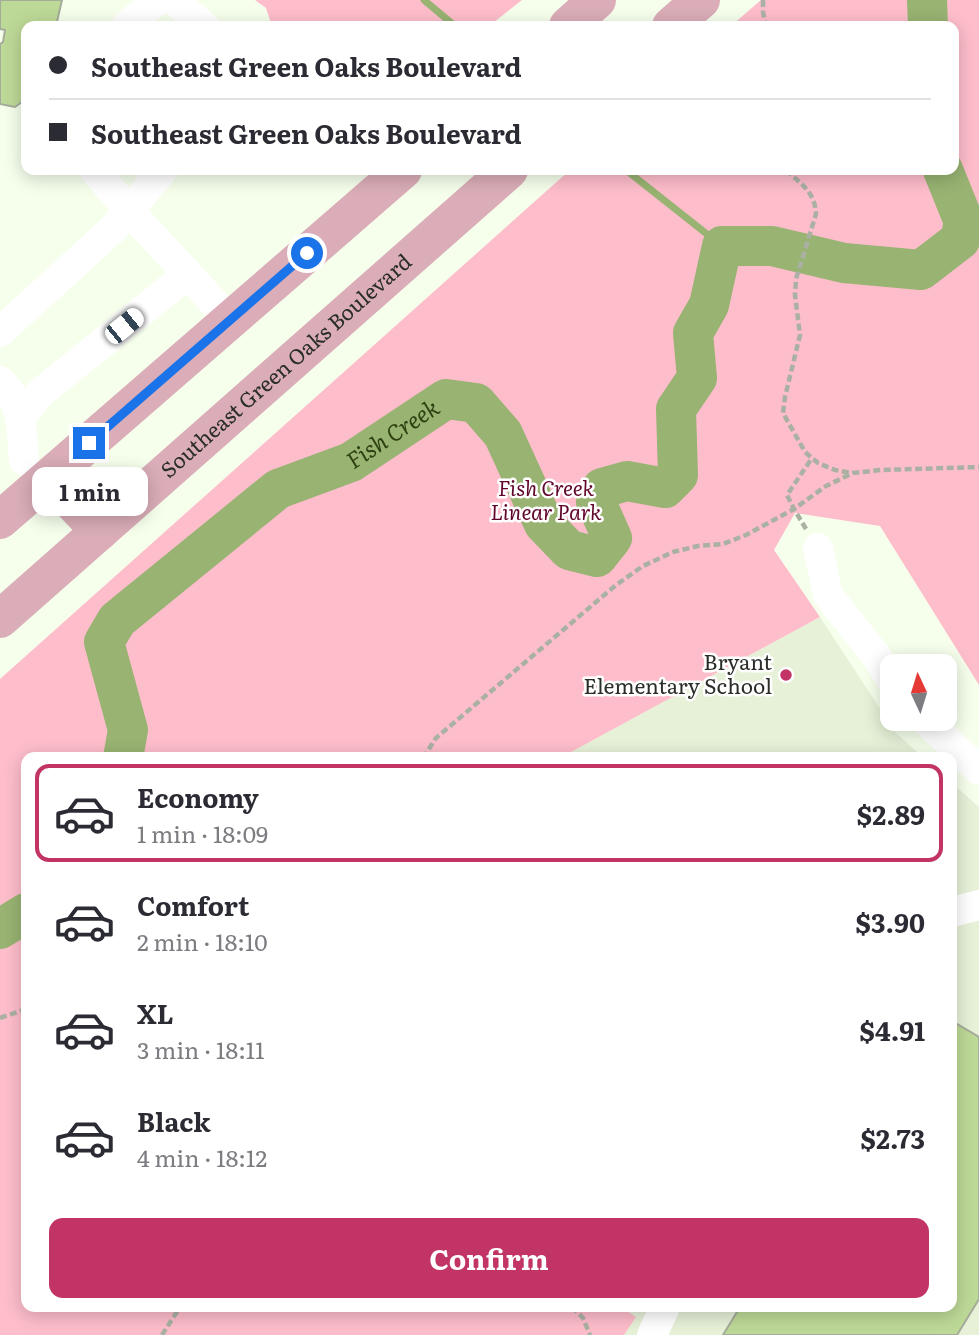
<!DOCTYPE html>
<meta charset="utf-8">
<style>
:root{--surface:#fff;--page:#f2f2f3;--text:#2b2b33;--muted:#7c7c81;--line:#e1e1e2;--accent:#c13465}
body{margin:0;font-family:Literata,serif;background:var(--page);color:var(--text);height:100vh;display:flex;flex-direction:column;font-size:26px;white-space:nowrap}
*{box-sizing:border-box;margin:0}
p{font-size:23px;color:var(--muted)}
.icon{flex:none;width:38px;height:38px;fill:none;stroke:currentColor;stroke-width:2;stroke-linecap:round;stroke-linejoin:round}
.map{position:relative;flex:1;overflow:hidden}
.drawer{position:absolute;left:21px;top:752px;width:936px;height:560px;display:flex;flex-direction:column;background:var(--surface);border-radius:14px;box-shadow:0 4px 18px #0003}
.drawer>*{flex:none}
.guide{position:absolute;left:21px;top:21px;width:938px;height:154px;border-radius:14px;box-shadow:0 4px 18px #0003;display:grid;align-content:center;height:154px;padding:0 28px;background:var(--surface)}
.needle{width:46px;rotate:356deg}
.fabs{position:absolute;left:880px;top:654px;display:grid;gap:14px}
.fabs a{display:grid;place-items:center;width:77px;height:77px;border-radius:14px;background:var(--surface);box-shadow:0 4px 18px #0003;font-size:35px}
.end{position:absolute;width:32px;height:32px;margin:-16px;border:9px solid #1a73e8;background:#fff;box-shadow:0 0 0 4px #fff}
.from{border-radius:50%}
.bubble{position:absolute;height:49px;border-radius:14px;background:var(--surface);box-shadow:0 4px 18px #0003;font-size:23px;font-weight:700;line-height:49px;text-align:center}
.car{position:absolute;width:21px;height:42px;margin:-21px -10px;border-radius:9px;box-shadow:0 0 5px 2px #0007;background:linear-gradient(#fff 24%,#345 0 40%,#fff 0 76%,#345 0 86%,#fff 0)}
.guide b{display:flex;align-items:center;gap:24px;height:66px;font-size:26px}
.guide b+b{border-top:2px solid var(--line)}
.guide i{width:18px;height:18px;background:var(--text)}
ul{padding:12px 0 0;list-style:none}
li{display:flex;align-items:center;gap:21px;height:98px;margin:0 14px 10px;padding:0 14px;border:4px solid transparent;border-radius:14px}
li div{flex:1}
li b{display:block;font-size:26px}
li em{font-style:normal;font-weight:700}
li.selected{border-color:var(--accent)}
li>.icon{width:63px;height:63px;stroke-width:1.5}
.button{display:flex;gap:14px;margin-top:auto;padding:14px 28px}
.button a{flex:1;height:80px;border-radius:14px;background:var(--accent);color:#fff;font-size:28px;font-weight:700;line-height:80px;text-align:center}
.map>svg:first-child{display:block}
</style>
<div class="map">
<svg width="979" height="1335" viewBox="0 0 979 1335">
<rect width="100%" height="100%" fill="#f6ffec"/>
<g fill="#e6f1d8">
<polygon points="820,617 896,733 924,758 560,758"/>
<polygon points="952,783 979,807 979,1335 624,1335 635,1317 621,1307 952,1307"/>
</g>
<g fill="#febdcb">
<polygon points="255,0 522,0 489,26 272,26 266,8"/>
<polygon points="761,0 979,0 979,685 880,526 795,513 774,550 820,617 560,758 26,758 26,1307 621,1307 636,1317 624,1335 0,1335 0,679 570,170 954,170 954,26 731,26"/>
</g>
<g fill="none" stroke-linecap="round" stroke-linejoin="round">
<g stroke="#98b372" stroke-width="7">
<polyline points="424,0 455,26"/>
<polyline points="626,170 722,246"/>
</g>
<g stroke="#98b372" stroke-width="40">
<polyline points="927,0 928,26"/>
<path id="s1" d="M 123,758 L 128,730 L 104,642 L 117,620 L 278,489 L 351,462 L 446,399 L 476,403 L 503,434 L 544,524 L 569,550 L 597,557 L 612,538 L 596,502 L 602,488 L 627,481 L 665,488 L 678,475 L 676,409 L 697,378 L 693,333 L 709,305 L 722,246 L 772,246 L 844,263 L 921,270 L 960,240 L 964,222 L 943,170"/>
<polyline points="0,929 26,913"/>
</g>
</g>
<g fill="#bdd997" stroke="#a5ac9b" stroke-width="2">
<polygon points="0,0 62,0 56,26 26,26 26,99 15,107 0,104 0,44 3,42 5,30 0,29"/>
<polygon points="952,1021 979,1037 979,1299 957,1335 723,1335 740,1307 952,1307"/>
</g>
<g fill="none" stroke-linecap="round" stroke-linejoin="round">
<g stroke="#aab1a3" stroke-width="4.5" stroke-dasharray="7 3.5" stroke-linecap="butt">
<polyline points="763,0 763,12 766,26"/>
<path d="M 786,170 C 801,184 815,192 816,214 L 796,279 L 795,295 L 800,335 L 785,397 L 783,413 L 805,452 L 818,463 L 835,470 L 852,473"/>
<polyline points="806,529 794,509 787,495 812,458"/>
<polyline points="423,758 436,738 616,585 643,566 673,552 698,546 723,544 746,535 794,509 826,486 853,473 881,470 979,467"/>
<polyline points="0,1018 26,1009"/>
<polyline points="572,1307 583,1318 590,1335"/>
<polyline points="162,1335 180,1307"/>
</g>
<g stroke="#fff" stroke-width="30">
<polyline points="173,0 204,26"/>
<polyline points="126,26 158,0"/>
<polyline points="94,170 133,215 230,320"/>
<polyline points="0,332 113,229 163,170"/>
<path d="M 0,381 C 23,401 22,433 24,461"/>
<polyline points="21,418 39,394 188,274"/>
<polyline points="818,548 828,595 876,656 892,681"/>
<polyline points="924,719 979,770"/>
<polyline points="952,912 979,905"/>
<polyline points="652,1335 665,1307"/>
</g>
<g stroke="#daadb8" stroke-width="38">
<polyline points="568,26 597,0"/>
<polyline points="671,26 701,0"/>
<polyline points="49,478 100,531"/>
<polyline points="0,520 403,170"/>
<path id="s2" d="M 0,619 L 509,170"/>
</g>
</g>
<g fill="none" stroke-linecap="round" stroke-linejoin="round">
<polyline stroke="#1a73e8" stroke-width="9" points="89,443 307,253"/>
</g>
<circle fill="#c13465" stroke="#fff" stroke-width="2.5" cx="786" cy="675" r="7"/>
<g text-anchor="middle" stroke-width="5" stroke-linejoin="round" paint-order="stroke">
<g font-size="21" fill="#2b2e28" stroke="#fff">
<text dy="7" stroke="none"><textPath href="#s2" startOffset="382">Southeast Green Oaks Boulevard</textPath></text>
</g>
<g font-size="21" font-style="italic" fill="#61062b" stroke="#fff">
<text x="546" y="496">Fish Creek<tspan x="546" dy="24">Linear Park</tspan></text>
</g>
<g font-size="21" fill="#2b2e28" stroke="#fff" text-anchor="end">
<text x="772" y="670">Bryant<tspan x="772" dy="24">Elementary School</tspan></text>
</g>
<g font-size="23" font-style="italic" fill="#304111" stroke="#fff">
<text dy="8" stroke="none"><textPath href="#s1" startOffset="481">Fish Creek</textPath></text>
</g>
</g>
</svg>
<div class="fabs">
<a><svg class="needle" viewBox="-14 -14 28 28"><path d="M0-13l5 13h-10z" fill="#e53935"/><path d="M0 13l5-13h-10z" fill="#7c7c81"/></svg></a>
</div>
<i class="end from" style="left:307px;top:253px"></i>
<i class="end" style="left:89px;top:443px"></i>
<div class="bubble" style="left:32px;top:467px;width:116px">1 min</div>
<i class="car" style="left:124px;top:326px;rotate:51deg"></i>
<div class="guide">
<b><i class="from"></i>Southeast Green Oaks Boulevard</b>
<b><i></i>Southeast Green Oaks Boulevard</b>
</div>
<section class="drawer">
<ul>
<li class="selected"><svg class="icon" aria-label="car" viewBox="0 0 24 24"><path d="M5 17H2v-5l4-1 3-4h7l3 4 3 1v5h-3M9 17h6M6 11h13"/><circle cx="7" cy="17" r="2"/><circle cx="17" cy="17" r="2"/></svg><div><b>Economy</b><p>1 min · 18:09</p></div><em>$2.89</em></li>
<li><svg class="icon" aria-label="car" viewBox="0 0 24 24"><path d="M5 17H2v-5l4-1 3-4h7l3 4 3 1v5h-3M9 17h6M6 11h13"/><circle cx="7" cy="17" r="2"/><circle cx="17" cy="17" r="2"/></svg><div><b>Comfort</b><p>2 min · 18:10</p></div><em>$3.90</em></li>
<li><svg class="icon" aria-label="car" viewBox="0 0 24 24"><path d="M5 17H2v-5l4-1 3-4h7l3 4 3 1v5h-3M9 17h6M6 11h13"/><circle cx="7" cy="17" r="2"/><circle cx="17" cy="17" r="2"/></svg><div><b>XL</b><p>3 min · 18:11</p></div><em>$4.91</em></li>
<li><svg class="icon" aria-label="car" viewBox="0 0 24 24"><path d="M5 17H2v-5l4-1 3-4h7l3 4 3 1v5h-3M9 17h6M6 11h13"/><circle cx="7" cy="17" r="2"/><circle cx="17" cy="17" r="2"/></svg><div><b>Black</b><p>4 min · 18:12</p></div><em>$2.73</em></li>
</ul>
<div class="button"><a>Confirm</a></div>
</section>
</div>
